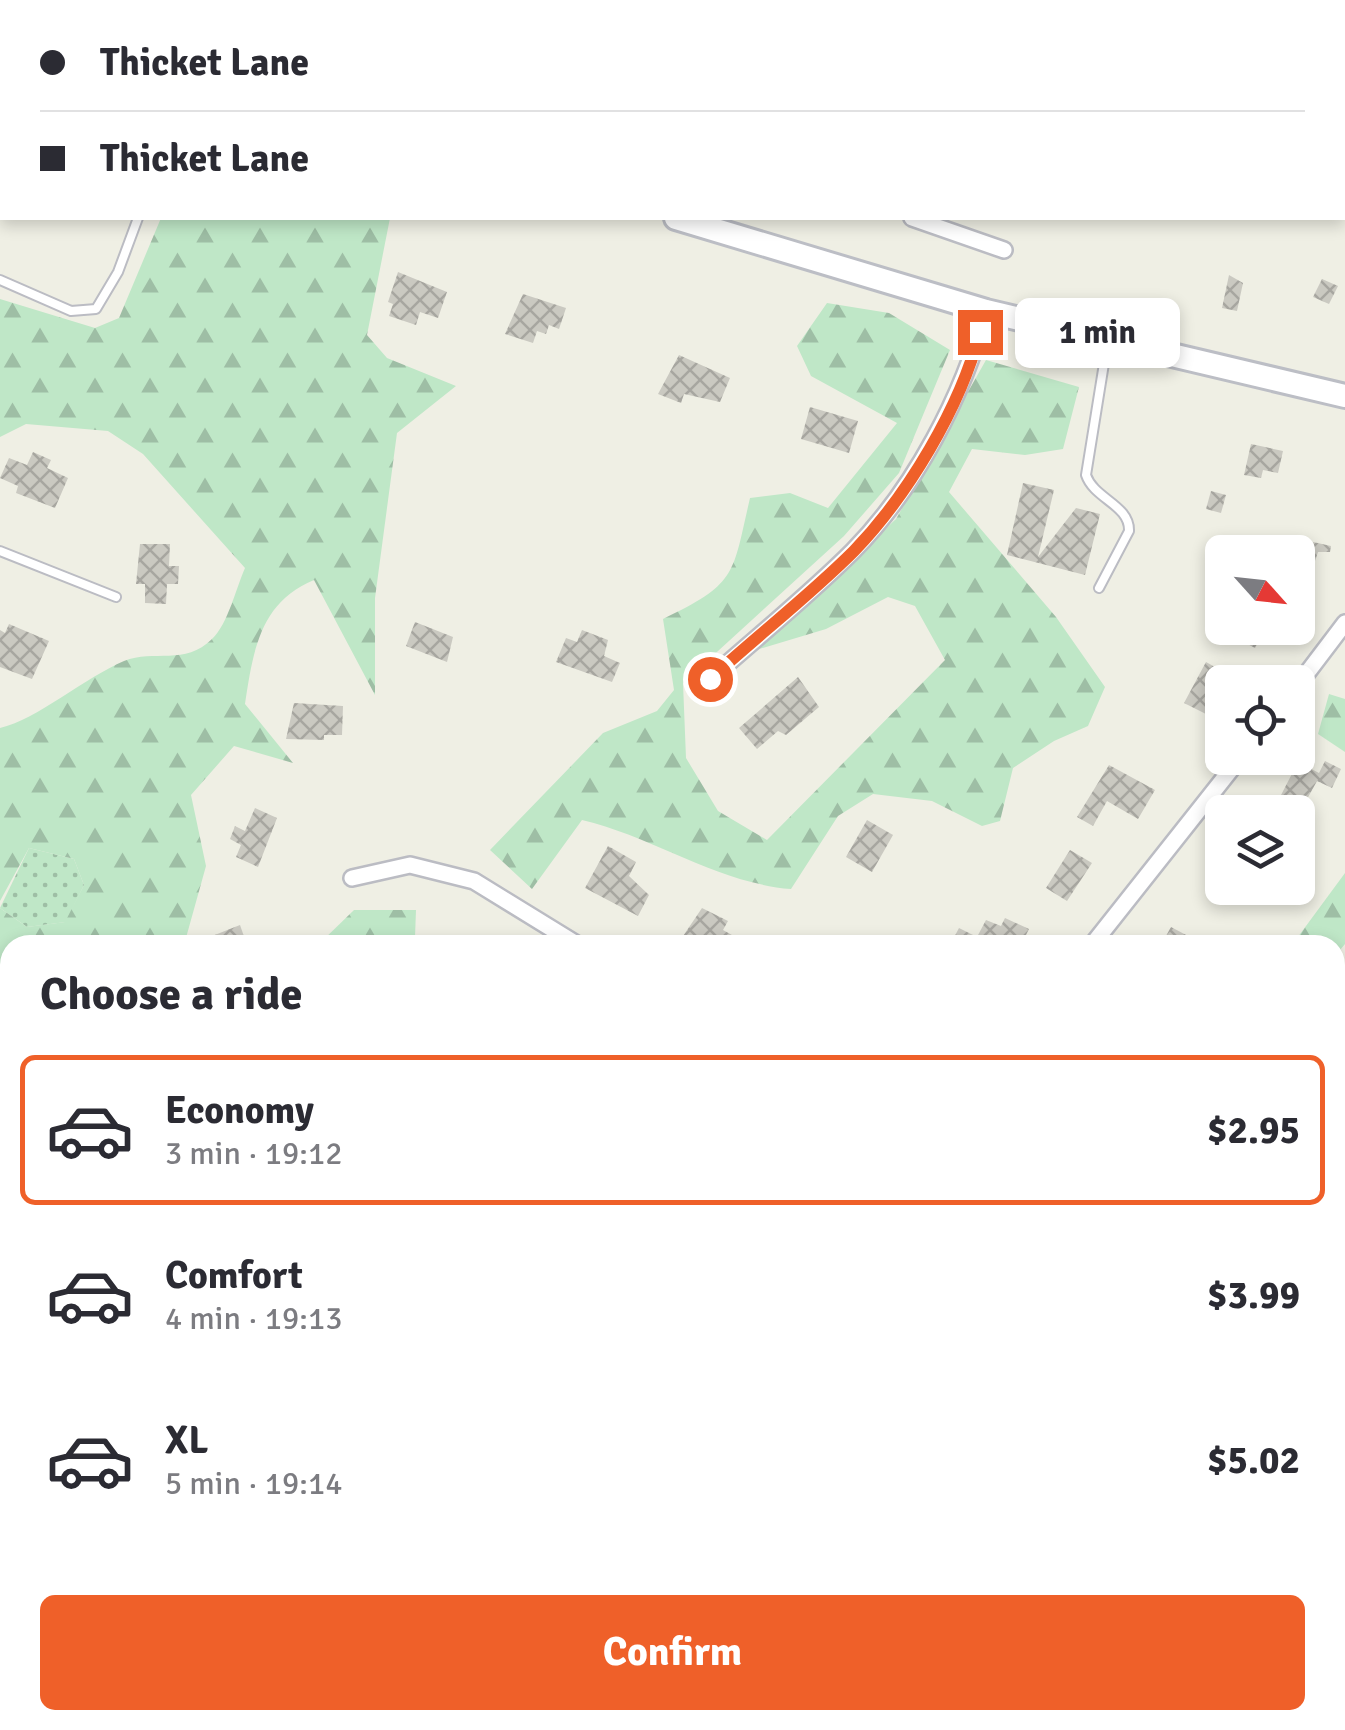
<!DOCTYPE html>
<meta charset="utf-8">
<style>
:root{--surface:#fff;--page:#f7f7f7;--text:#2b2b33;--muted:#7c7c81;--line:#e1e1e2;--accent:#ef6029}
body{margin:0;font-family:Signika,sans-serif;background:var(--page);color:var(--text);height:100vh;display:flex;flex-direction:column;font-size:38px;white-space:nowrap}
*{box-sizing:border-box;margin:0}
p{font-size:32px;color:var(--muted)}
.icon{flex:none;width:55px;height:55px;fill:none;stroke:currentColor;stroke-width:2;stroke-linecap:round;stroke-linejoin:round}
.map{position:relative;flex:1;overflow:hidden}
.drawer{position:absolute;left:0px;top:935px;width:1345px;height:795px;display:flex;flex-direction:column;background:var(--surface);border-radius:30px 30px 0 0;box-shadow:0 5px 15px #0003}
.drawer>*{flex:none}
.hud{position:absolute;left:0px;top:0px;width:1345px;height:220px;box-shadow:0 5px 15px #0003;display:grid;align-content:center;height:220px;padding:0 40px;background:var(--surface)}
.needle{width:65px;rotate:117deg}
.fabs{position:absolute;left:1205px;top:535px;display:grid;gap:20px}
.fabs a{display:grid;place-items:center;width:110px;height:110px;border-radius:15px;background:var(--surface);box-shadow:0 5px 15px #0003;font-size:50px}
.end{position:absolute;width:45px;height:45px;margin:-22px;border:12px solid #ef6029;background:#fff;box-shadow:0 0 0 5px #fff}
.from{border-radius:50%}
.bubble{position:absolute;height:70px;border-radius:15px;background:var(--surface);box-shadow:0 5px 15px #0003;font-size:32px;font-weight:700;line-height:70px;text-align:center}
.hud b{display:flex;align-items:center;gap:35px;height:95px;font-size:38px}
.hud b+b{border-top:2px solid var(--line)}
.hud i{width:25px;height:25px;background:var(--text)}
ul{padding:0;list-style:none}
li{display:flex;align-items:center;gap:30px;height:150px;margin:0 20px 15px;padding:0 20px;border:5px solid transparent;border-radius:15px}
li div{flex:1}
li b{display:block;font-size:38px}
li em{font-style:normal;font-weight:700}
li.active{border-color:var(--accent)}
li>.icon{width:90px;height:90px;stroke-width:1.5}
h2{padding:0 40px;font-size:45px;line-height:120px}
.action{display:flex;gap:20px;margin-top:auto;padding:20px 40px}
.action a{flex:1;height:115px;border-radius:15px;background:var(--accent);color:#fff;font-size:40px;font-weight:700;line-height:115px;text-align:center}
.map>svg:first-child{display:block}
</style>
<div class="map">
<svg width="1345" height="1730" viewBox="0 0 1345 1730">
<defs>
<pattern id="grass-dots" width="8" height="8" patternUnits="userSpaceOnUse" patternTransform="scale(2.5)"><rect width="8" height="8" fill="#bfe7c7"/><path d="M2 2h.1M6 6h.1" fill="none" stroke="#9ebea5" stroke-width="1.8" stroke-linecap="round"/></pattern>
<pattern id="forest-firs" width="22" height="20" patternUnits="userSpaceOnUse" patternTransform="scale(2.5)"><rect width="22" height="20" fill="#bfe7c7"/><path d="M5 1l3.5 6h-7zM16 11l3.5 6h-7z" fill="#9ebea5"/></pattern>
<pattern id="building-cross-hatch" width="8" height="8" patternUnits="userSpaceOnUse" patternTransform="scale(2.5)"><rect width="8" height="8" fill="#cac9c1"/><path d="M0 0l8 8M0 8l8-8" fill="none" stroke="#a7a6a0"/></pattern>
</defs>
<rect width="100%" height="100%" fill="#efefe4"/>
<polygon fill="url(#grass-dots)" points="29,848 74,859 84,885 66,922 27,927 0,908"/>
<g fill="url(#forest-firs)">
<polygon points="1040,0 1345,0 1345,159 1342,2"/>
<path d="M 161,218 L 390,218 L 367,335 L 387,358 L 456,386 L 397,433 L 375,598 L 375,695 L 314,580 C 260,602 253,651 245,704 L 293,763 L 234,746 L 191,795 L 206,866 L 184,945 L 10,945 L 10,1367 L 0,1363 L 0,908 L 27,927 L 65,922 L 84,885 L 74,859 L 29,848 L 0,901 L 0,728 C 36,720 86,677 124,661 C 154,649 185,666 212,639 C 228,624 236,588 245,568 L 143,454 L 108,431 L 26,424 L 0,437 L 0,299 L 95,328 L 119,318 Z"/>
<path d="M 827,303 L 889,313 L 950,350 L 899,473 L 844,536 L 683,683 L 686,758 L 718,811 L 767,840 L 945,660 L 915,606 L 888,597 L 826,629 L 756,650 L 896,519 L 986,360 L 1079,387 L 1063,449 L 1025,455 L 972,449 L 949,492 L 1056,617 L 1105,687 L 1088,726 L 1054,741 L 1013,768 L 1000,821 L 982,826 L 932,801 L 873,794 L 838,816 L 791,889 C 717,883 654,837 582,820 L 532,889 L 490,850 L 603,733 L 657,711 L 674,690 L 663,619 C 738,583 732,575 750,498 L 790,493 L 828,508 L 897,423 L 811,376 L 797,346 Z"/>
<polygon points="1329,694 1345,699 1345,752 1318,734"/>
<polygon points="1345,873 1345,944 1335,956 1335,945 1292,945"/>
<polygon points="354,910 416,910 415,937 405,945 318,945"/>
<polygon points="1335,1480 1345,1481 1345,1637 1335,1634"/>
<polygon points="98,1720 145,1720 141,1730 94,1730"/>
</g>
<g fill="url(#building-cross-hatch)">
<polygon points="398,272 447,292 438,318 420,312 416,325 389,316 393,304 388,302"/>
<polygon points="1229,275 1243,283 1237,311 1222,308"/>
<polygon points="1322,279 1338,286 1329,304 1313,297"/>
<polygon points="523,294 566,308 559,329 549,325 546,334 537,331 533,343 505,334"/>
<polygon points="679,355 730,378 720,402 684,394 681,403 658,394"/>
<polygon points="810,407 858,421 849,453 801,439"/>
<polygon points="1251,444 1283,451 1278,473 1263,470 1261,478 1244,475"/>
<polygon points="33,452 51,460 47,468 68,478 55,508 16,493 18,486 0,478 9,458 27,465"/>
<polygon points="1023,483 1054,490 1038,557 1076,508 1100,514 1085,575 1007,555"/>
<polygon points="1211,491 1226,495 1221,513 1206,509"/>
<polygon points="1286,536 1331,546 1330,552 1318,552 1303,597 1298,596 1298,552 1282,552"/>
<polygon points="140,544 170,544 169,566 179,566 178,584 167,584 166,604 145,603 145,584 136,584"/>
<polygon points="415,622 453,637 447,662 406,646"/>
<polygon points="9,624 49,641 32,679 0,667 0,630 5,633"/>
<polygon points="1217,628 1266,628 1255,648"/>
<polygon points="582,630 608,640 604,656 620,663 612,682 556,662 566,638 577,642"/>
<polygon points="1206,662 1222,671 1215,684 1222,688 1208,715 1184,703"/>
<polygon points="798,677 819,707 786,735 778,731 757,749 739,728"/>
<polygon points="294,703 343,706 342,735 324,735 324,740 286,739"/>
<polygon points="1325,761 1341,769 1332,788 1317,781 1301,810 1279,799 1298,762 1319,773"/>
<polygon points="1109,765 1155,790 1138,819 1107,801 1093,826 1077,817"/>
<polygon points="255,808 277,818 258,867 236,857 241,845 230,839 235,826 245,831"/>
<polygon points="867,820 893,835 872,872 846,857"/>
<polygon points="608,846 636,862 629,876 649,895 638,916 585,888"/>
<polygon points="1070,850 1092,863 1067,901 1046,888"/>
<polygon points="702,908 728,921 723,930 750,945 677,945"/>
<polygon points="1005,918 1029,929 1021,945 950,945 959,928 977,937 986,920 1001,926"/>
<polygon points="240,925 247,945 192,945 192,944"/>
<polygon points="1171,927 1205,945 1161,945"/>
</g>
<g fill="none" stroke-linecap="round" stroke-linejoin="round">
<defs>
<g id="service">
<polyline points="0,80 2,81"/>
<polyline points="0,280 71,311 96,309 118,272 138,218"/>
<polyline points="0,551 116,597"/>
<path d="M 1099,588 L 1129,531 C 1130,505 1094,499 1086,475 L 1107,345"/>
<polyline points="0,1647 10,1620"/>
<polyline points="225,1730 230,1720"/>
<polyline points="335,1730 344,1727 347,1720"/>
</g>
<g id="minor">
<polyline points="401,0 406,2"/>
<polyline points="912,218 1004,250"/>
<path d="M 710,679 C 757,637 808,596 853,551 C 915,488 963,396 986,311"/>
<polyline points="1298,685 1345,623"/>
<polyline points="352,878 410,865 474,881 578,945"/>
<polyline points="1092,945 1240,758"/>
<polyline points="1335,1184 1345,1171"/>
<polyline points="1335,1298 1345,1303"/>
<polyline points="786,1720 811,1730"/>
<polyline points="667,1730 671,1720"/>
</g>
<g id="secondary">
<polyline points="120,0 126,2"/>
<polyline points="676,218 986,311 1345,396"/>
</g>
</defs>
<use href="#service" stroke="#bbbcc3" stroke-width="12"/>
<use href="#minor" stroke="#bbbcc3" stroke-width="20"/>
<use href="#secondary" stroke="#bcbec5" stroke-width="28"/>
<use href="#service" stroke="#fff" stroke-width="8"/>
<use href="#minor" stroke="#fff" stroke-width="15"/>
<use href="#secondary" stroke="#fff" stroke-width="22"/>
</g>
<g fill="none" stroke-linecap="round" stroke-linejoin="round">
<path stroke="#ef6029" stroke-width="12" d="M 710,679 C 757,636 809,596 854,551 C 908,495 960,408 980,332"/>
</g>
</svg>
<div class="fabs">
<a><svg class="needle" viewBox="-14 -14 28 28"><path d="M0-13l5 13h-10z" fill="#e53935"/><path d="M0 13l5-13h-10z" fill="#7c7c81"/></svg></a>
<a><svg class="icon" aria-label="locate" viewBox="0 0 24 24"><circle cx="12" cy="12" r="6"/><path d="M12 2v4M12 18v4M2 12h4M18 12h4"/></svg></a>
<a><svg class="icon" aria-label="layers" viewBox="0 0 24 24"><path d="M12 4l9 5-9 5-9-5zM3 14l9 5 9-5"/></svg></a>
</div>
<i class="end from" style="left:710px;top:679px"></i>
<i class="end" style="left:980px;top:332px"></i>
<div class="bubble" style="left:1015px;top:298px;width:165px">1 min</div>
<div class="hud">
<b><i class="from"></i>Thicket Lane</b>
<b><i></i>Thicket Lane</b>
</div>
<section class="drawer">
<h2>Choose a ride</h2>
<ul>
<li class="active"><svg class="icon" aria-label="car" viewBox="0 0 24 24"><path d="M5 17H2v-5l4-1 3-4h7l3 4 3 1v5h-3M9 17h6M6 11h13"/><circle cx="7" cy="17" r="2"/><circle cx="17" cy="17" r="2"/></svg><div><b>Economy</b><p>3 min · 19:12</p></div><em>$2.95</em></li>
<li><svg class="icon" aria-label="car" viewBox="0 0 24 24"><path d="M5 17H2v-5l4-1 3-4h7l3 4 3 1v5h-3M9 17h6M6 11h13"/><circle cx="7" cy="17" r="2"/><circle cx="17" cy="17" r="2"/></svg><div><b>Comfort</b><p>4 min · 19:13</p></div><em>$3.99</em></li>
<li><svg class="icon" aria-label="car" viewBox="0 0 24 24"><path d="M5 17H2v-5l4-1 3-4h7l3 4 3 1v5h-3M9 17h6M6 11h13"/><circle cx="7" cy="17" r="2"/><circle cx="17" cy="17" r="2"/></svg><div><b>XL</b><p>5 min · 19:14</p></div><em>$5.02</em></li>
</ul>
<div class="action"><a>Confirm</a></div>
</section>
</div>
